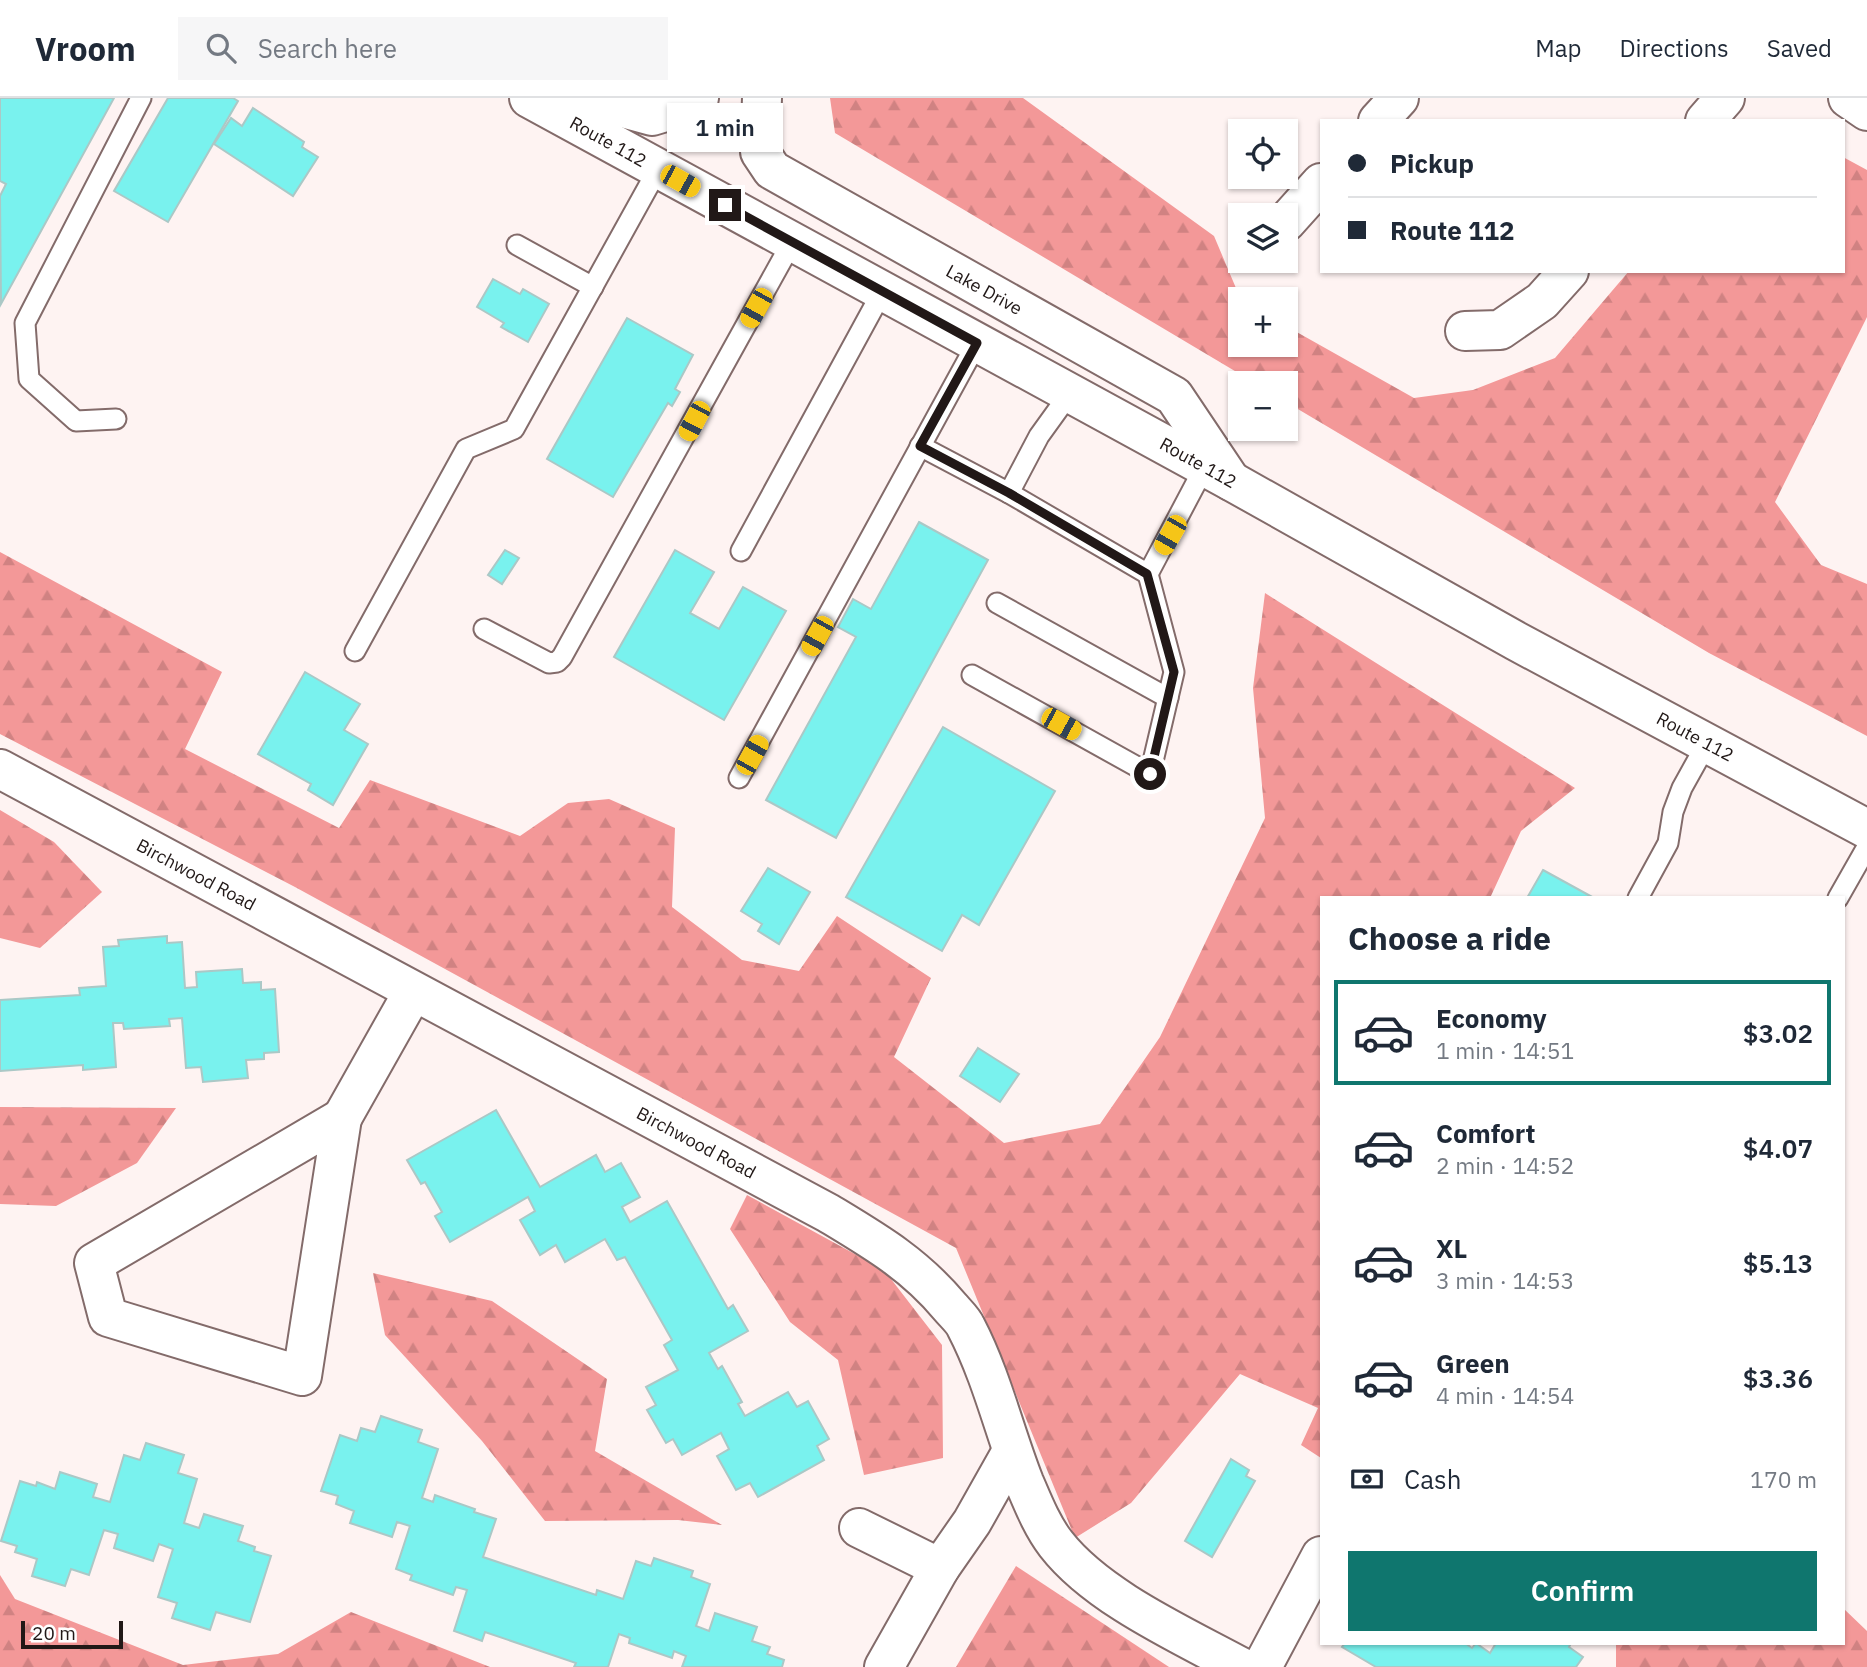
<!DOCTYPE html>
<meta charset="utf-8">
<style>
:root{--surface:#fff;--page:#f6f6f7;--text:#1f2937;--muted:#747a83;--line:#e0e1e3;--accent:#0f766e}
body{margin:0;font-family:"IBM Plex Sans",sans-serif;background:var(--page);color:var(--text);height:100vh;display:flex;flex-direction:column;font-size:26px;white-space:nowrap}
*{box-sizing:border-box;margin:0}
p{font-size:23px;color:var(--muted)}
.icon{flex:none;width:38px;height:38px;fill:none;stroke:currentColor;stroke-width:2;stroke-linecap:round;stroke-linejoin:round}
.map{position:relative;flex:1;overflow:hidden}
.side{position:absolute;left:1320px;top:798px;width:525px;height:749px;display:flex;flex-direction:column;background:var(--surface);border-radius:0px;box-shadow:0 2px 5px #0004}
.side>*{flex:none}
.hud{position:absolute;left:1320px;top:21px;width:525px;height:154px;border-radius:0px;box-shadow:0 2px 5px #0004;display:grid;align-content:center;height:154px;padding:0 28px;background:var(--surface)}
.tools{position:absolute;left:1228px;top:21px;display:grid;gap:14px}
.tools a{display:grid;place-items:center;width:70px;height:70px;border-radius:0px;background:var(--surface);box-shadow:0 2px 5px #0004;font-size:35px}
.scale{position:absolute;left:21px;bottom:18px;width:102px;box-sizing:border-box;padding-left:7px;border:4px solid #211817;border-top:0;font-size:19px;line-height:24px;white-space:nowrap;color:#211817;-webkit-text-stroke:5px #fff;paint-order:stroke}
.end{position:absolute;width:32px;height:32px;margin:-16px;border:9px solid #211817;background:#fff;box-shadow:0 0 0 4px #fff}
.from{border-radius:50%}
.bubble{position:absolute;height:49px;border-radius:0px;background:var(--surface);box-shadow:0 2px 5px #0004;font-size:23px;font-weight:600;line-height:49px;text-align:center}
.car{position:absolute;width:21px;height:42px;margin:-21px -10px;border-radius:9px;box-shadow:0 0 5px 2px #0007;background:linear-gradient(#f5c518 24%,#345 0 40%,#f5c518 0 76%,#345 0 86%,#f5c518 0)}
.hud b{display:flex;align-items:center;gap:24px;height:66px;font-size:26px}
.hud b+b{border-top:2px solid var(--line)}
.hud i{width:18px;height:18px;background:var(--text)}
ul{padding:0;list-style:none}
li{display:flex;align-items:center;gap:21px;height:105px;margin:0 14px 10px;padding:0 14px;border:4px solid transparent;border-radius:0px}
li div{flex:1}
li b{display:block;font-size:26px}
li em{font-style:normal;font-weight:600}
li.current{border-color:var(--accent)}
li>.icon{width:63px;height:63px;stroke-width:1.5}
h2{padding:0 28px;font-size:32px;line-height:84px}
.pay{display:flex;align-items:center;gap:18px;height:77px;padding:0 28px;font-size:26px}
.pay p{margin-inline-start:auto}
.action{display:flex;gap:14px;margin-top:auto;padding:14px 28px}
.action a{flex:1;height:80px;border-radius:0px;background:var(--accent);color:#fff;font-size:28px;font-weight:600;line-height:80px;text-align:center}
header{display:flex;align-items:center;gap:42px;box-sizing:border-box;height:98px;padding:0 35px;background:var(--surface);border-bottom:2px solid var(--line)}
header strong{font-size:33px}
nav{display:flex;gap:38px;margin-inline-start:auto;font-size:24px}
.search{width:490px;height:63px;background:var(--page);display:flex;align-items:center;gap:18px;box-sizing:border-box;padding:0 24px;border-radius:0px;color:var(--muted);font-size:26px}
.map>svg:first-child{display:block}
</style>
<header>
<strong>Vroom</strong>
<div class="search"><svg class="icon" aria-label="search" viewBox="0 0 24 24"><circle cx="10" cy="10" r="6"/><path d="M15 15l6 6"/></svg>Search here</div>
<nav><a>Map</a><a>Directions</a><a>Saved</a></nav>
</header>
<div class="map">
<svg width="1867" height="1569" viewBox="0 0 1867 1569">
<defs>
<pattern id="forest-firs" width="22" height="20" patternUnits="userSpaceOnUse" patternTransform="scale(1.75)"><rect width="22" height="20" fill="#f39898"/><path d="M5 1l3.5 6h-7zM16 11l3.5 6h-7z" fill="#d08282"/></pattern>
</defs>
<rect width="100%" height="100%" fill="#fef3f2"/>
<g fill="url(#forest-firs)">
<polygon points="830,0 1023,0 1214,138 1241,202 1241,247 1286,247 1286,228 1414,300 1473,292 1555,260 1629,173 1843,173 1843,59 1867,72 1867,219 1775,404 1821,467 1867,486 1867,638 1709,555 1286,304 1286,285 1255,285 835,35"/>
<polygon points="0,454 222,574 185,651 339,730 370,682 520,738 568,705 609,701 675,730 672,809 742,862 799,873 837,818 931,880 894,959 1004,1045 1100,1026 1160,939 1265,720 1253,590 1265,495 1575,690 1521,733 1490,800 1321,800 1321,1360 1301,1347 1318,1310 1240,1276 1131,1405 1075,1440 956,1150 295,789 0,636"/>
<polygon points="0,712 54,744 102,794 40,850 0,840"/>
<polygon points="0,1009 176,1010 137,1065 56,1108 0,1106"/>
<polygon points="747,1097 884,1172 942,1247 943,1360 864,1377 838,1262 790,1224 730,1131"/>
<polygon points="373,1175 492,1203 607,1281 595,1353 722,1427 678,1422 545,1423 482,1343 385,1237"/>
<polygon points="1016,1468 1169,1569 956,1569"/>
<polygon points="0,1477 15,1501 183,1567 278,1556 351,1514 490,1569 0,1569"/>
<polygon points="1843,1510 1867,1533 1867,1569 1616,1569 1616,1545 1843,1545"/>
</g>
<g fill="#79f2ee" stroke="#abc8c6" stroke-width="2">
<polygon points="0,0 114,0 1,206 0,98 6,86 0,83"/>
<polygon points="168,0 233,0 238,3 168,124 114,93"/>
<polygon points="253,10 304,44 302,49 318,59 293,98 214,46 231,20 242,28"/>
<polygon points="493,181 520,196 523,191 549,206 528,244 501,229 504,225 477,209"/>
<polygon points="627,220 693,257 675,291 680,294 672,308 668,305 613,399 547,361"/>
<polygon points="919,424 988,462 836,740 766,702 856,539 838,529 853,501 871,511"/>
<polygon points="505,452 519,460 502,486 488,477"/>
<polygon points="675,452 714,474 690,515 719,531 743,489 786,513 724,622 614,559"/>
<polygon points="305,574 360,606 344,632 368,646 333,707 308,692 311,686 258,656"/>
<polygon points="943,629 1055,693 979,827 962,817 942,853 846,799"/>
<polygon points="768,770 810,794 779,846 758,833 762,826 741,813"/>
<polygon points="1543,772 1594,800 1527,800"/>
<polygon points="167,838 167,845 182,844 185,890 197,889 196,874 242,871 243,885 261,884 261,892 275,891 279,954 264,955 264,961 246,962 248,980 203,984 201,969 186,970 182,920 169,921 170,928 124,931 123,925 113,925 116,969 83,972 83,967 0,973 0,902 80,897 79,890 106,888 103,849 119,848 118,842"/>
<polygon points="978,950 1019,976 1000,1004 960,978"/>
<polygon points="496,1012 540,1089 596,1057 605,1074 621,1065 640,1099 622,1109 630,1124 667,1103 728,1211 733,1207 748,1233 709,1255 718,1271 722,1268 742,1304 738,1306 745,1318 788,1294 797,1309 808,1303 829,1341 817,1348 824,1362 758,1399 750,1385 736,1392 717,1358 729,1351 721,1335 682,1357 673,1341 666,1345 647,1312 656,1307 646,1289 678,1272 664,1247 672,1242 625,1159 617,1162 605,1141 565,1164 556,1147 540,1157 520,1122 535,1113 528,1099 450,1144 435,1118 442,1114 425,1084 421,1086 407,1062"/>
<polygon points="381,1318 422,1332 418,1344 438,1351 422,1400 433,1404 435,1397 475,1411 474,1414 496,1421 483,1459 596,1497 597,1492 623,1501 636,1463 651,1468 654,1460 693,1473 691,1479 710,1486 696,1528 709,1533 715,1515 757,1529 752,1543 770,1549 767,1556 784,1562 782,1569 682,1569 686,1558 674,1553 672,1560 629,1545 630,1540 619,1536 608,1569 574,1569 576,1565 485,1534 482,1543 454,1533 467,1492 456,1489 453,1497 410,1482 412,1477 396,1471 410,1428 397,1424 392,1439 350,1425 354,1413 336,1406 338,1398 321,1393 340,1337 357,1343 361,1330 375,1334"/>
<polygon points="146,1345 184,1357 178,1375 197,1381 184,1425 199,1430 204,1416 243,1428 238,1443 255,1449 254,1453 271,1458 250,1524 216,1514 210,1532 172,1520 177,1505 158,1499 173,1451 159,1446 153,1463 114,1450 118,1436 104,1432 89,1477 71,1471 65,1488 32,1478 37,1461 15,1454 17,1448 1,1443 20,1383 36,1388 37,1384 55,1391 60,1374 97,1386 93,1399 110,1404 124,1357 140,1362"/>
<polygon points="1231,1361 1249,1372 1246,1378 1255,1383 1212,1459 1185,1443"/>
<polygon points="1345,1545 1465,1545 1472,1550 1476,1545 1490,1555 1496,1545 1571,1545 1569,1549 1583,1559 1576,1569 1376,1569 1342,1549"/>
</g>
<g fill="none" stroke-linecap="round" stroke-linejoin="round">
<defs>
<g id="service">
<polyline points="517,147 593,189"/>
<polyline points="116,321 76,323 29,281 25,225 141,0"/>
<polyline points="920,348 1009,395 1039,338 1070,295"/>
<polyline points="1009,395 1148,476 1205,368"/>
<polyline points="741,453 882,194"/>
<polyline points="997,505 1168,600"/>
<polyline points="484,531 549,565 557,564 562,559 792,144"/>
<polyline points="355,553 466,351 514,331 658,71"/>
<polyline points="972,577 1150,676 1174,574 1148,476"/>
<polyline points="739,680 977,245"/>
<polyline points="1638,800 1668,745 1673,714 1682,690 1707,645"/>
<polyline points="1838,800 1867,749"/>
</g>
<g id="minor">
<polyline points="586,0 652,18 692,6 699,0"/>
<polyline points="762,0 760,54 772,72 1174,298 1231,383"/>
<polyline points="1848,0 1867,13"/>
<polyline points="1378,23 1399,0"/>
<polyline points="1705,23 1725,0"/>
<polyline points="1286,124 1321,85"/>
<polyline points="1465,233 1500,232 1542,203 1569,173"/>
<path d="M 0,671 L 828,1115 C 876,1144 914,1166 950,1209 C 955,1215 963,1222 966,1229 C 992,1279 1004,1333 1024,1384 C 1033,1405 1042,1428 1056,1446 C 1097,1499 1182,1537 1241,1569"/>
<polygon points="342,1020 302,1278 108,1219 94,1165"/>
<polyline points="342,1020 413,894"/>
<polyline points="859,1430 940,1470"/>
<polyline points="884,1569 940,1470 972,1424 1012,1353"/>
<polyline points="1262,1569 1321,1458"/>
</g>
<polyline id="primary" points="529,0 1231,383 1516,543 1867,731"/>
</defs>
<use href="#service" stroke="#836b6a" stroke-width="23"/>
<use href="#minor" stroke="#836b6a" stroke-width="42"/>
<use href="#primary" stroke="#836b6a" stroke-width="42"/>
<use href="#service" stroke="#fff" stroke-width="19"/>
<use href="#minor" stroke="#fff" stroke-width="38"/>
<use href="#primary" stroke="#fff" stroke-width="38"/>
</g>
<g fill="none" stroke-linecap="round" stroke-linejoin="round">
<polyline stroke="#211817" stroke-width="9" points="725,107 977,245 920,348 1009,395 1147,476 1174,574 1150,676"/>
</g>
<g text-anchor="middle" stroke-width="5" stroke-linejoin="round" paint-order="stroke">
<g font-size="18" fill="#211817" stroke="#fff">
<text transform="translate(608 44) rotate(29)" y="6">Route 112</text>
<text transform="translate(984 192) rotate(29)" y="6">Lake Drive</text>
<text transform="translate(1198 365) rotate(29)" y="6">Route 112</text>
<text transform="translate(1695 639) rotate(28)" y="6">Route 112</text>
<text transform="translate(196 777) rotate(28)" y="6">Birchwood Road</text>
<text transform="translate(696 1045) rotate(28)" y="6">Birchwood Road</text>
</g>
</g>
</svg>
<div class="tools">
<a><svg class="icon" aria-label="locate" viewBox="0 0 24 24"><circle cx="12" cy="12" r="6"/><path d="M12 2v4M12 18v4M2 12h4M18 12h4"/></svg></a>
<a><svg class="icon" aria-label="layers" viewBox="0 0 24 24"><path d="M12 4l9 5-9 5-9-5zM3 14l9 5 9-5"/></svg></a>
<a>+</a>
<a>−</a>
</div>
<div class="scale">20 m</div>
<i class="end from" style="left:1150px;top:676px"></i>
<i class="end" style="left:725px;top:107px"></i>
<div class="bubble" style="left:667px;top:5px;width:116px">1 min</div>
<i class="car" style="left:680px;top:83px;rotate:119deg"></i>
<i class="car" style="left:756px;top:210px;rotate:209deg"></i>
<i class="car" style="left:694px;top:323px;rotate:208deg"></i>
<i class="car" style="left:1170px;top:437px;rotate:210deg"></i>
<i class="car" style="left:817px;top:538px;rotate:209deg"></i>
<i class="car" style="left:1061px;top:626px;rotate:119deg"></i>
<i class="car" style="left:752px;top:657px;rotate:29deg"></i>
<div class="hud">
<b><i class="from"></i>Pickup</b>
<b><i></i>Route 112</b>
</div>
<section class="side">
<h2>Choose a ride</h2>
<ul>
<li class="current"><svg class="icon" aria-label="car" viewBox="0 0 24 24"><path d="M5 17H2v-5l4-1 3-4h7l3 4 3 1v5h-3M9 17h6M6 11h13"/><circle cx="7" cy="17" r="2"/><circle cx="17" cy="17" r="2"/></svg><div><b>Economy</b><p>1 min · 14:51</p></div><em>$3.02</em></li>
<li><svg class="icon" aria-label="car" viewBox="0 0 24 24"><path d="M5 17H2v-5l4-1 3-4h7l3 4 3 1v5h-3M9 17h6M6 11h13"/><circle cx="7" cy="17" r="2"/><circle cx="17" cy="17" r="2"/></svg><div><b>Comfort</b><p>2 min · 14:52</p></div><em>$4.07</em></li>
<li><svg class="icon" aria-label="car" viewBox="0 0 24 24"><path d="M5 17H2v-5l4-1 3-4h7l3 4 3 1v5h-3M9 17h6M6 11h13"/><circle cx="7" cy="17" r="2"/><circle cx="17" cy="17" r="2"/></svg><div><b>XL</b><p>3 min · 14:53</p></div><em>$5.13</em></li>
<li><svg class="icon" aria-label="car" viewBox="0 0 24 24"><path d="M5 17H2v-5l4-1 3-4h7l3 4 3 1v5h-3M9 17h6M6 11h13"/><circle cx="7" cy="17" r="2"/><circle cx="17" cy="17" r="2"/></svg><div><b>Green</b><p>4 min · 14:54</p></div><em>$3.36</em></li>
</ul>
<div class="pay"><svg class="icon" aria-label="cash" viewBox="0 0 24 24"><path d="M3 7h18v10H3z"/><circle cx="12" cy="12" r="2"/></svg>Cash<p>170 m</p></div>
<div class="action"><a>Confirm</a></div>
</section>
</div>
